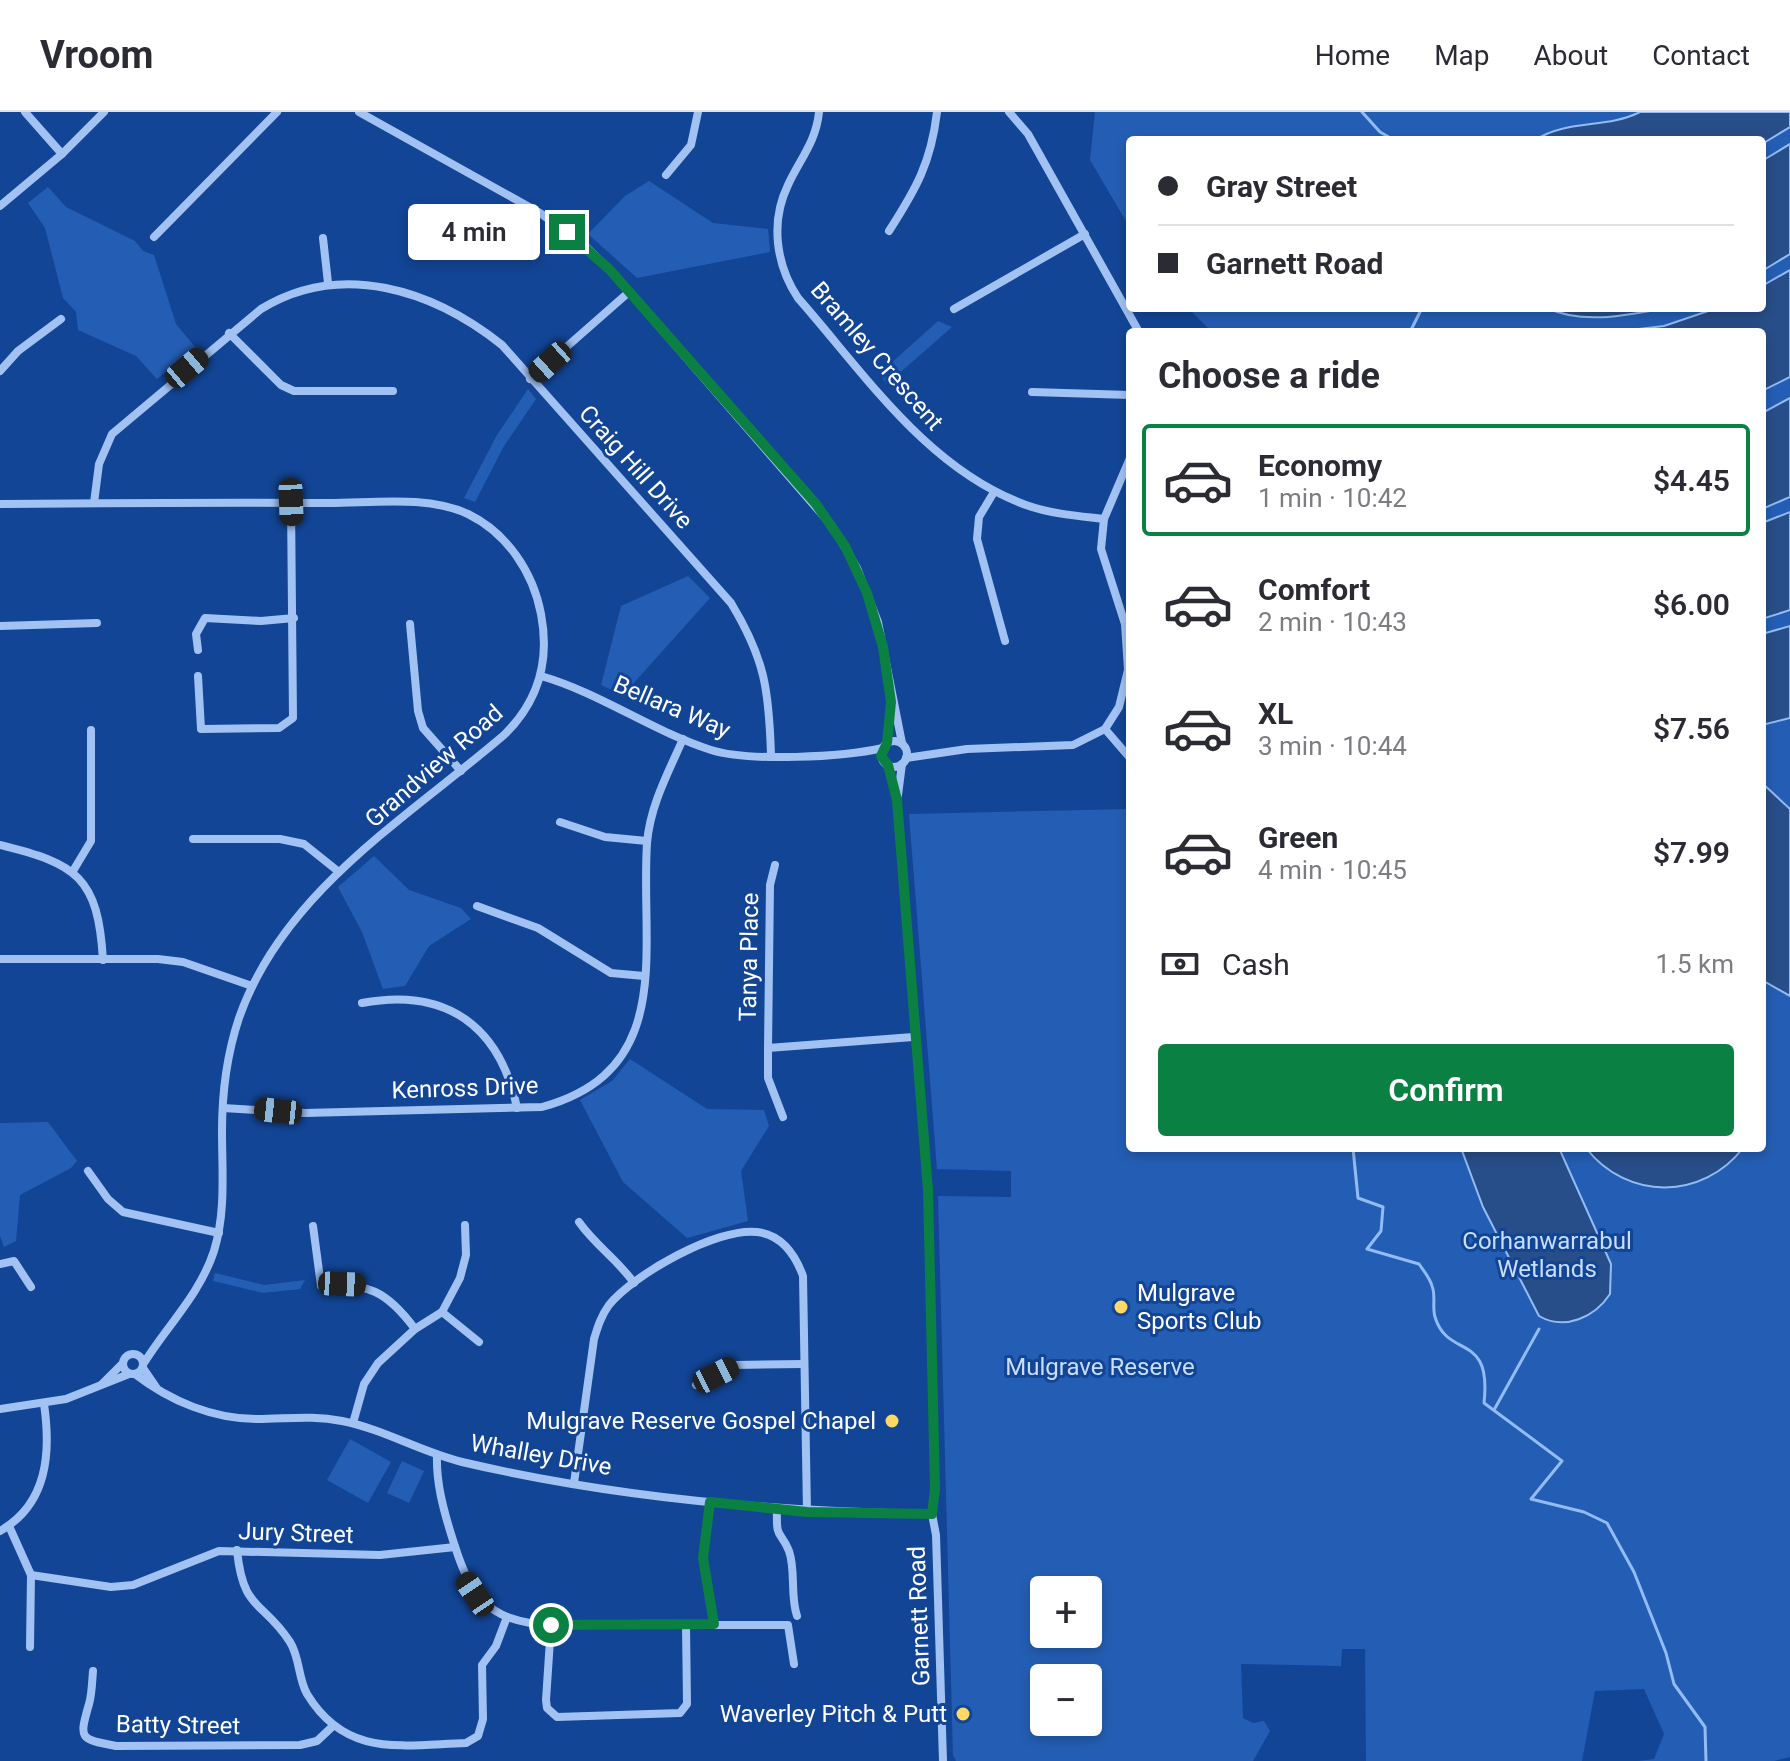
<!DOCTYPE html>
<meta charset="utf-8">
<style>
:root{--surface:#fff;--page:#f7f7f7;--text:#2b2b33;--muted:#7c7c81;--line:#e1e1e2;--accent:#0b8043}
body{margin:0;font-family:Roboto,sans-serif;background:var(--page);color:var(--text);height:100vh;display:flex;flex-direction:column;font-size:30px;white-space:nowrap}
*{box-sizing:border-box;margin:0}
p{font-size:26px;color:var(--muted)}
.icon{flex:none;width:44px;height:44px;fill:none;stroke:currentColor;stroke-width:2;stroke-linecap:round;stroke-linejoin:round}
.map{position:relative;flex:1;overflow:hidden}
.details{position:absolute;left:1126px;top:216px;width:640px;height:824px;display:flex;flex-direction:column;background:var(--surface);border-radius:8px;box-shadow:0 4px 12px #0003}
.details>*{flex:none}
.guide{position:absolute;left:1126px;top:24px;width:640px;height:176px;border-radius:8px;box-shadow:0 4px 12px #0003;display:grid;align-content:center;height:176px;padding:0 32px;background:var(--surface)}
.controls{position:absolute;left:1030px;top:1464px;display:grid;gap:16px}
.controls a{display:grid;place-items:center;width:72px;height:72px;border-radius:8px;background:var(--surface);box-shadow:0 4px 12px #0003;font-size:40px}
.end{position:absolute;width:36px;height:36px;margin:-18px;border:10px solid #0b8043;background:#fff;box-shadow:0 0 0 4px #fff}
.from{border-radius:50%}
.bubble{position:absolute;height:56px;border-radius:8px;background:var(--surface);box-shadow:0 4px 12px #0003;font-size:26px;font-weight:600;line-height:56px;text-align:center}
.car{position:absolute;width:24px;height:48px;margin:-24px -12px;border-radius:10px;box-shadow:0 0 6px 2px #0007;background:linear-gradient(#222 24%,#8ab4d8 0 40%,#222 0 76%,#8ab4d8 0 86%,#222 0)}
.guide b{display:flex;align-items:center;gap:28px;height:76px;font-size:30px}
.guide b+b{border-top:2px solid var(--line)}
.guide i{width:20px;height:20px;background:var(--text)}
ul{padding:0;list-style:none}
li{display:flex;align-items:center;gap:24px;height:112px;margin:0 16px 12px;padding:0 16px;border:4px solid transparent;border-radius:8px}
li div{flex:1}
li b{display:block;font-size:30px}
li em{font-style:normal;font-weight:600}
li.on{border-color:var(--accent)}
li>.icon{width:72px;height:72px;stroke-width:1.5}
h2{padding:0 32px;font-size:36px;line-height:96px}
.pay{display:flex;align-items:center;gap:20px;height:88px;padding:0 32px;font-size:30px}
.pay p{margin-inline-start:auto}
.cta{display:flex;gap:16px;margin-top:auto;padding:16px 32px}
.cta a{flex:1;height:92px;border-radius:8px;background:var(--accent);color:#fff;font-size:32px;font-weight:600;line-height:92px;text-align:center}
header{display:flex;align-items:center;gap:48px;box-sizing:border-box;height:112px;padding:0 40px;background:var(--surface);border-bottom:2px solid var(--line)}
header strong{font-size:38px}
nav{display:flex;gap:44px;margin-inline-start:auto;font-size:28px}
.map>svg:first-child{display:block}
</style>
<header>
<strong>Vroom</strong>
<nav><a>Home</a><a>Map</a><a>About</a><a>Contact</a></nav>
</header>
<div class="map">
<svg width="1790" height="1649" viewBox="0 0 1790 1649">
<rect width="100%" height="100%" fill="#124595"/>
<g fill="#245eb4" fill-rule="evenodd">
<path d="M 1095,0 L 1790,0 L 1790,1645 L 1774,1649 L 1638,1649 L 1654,1647 L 1664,1622 L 1644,1577 L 1595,1579 L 1582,1649 L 1366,1649 L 1365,1537 L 1342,1537 L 1341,1554 L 1241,1552 L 1243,1606 L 1253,1611 L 1264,1609 L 1270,1619 L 1253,1649 L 956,1649 L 953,1643 L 938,1084 L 1011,1085 L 1011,1059 L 937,1057 L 909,702 L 1130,697 L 1130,1036 L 1762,1036 L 1762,220 L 1212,220 L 1188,196 L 1762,196 L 1762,28 L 1130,28 L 1130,116 L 1090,48 ZM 1044,1478 L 1088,1478 L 1088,1522 L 1044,1522 ZM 1044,1566 L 1088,1566 L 1088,1610 L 1044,1610 Z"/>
<polygon points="649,69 713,111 768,117 770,140 637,166 588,122 625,84"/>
<polygon points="48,75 66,95 135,129 143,139 154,143 176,212 195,235 157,267 136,244 78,218 76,200 63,186 45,116 28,91"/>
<polygon points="938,209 952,215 887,272 879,262"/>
<polygon points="528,277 536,287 504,334 475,390 464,386 497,323"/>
<polygon points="688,464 710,486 623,583 601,573 621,494"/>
<polygon points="374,744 409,778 461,796 471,807 429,834 405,874 383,877 362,820 338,775"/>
<polygon points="630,947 707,997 764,998 769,1014 741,1059 748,1109 687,1126 623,1070 580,988 612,969"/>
<polygon points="48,1010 77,1049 71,1056 20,1083 16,1129 4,1135 0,1124 0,1011"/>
<polygon points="215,1161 264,1173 305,1168 300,1177 263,1181 213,1169"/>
<polygon points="350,1327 391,1350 368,1391 327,1368"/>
<polygon points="402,1349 424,1359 409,1391 387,1381"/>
</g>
<g fill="#284e89" stroke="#93bcf6" stroke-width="2">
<path d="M 1640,0 L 1790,0 L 1790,15 L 1762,32 L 1762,28 L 1535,28 C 1568,7 1606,17 1640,0 Z"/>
<polygon points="1790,32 1790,142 1762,159 1762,49"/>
<polygon points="1790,158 1790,265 1762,279 1762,220 1613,220 1664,214 1717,196 1762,196 1762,174"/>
<path d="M 1547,196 L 1665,196 C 1628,203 1583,213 1547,196 Z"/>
<polygon points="1790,286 1790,385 1762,397 1762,301"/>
<polygon points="1790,400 1790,498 1762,507 1762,411"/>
<polygon points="1790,514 1790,606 1762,613 1762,522"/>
<polygon points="1762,671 1790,697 1790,884 1762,868"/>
<path d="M 1461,1036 L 1559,1036 L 1611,1152 L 1610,1182 C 1595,1205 1565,1219 1539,1204 L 1483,1095 Z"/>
<path d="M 1586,1036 L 1743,1036 C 1703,1088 1627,1089 1586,1036 Z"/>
</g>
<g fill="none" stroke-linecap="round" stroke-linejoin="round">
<g stroke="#93bcf6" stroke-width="3">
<polyline points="1362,0 1380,20 1394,28"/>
<polyline points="1410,220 1422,196"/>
<path d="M 1353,1036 L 1358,1086 L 1383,1095 L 1381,1119 L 1367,1137 L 1419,1152 C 1423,1158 1430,1166 1432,1174 C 1436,1183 1432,1195 1435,1205 C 1448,1248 1492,1219 1484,1291 L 1562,1349 L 1531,1387 L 1584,1400 L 1607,1411 L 1634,1460 L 1666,1541 L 1674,1572 L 1705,1615 L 1706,1649"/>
<polyline points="1494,1298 1539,1217"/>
</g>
<g stroke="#a1c2f3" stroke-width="8">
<polyline points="25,0 62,42"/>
<polyline points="359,0 540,101 584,133 610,158 832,414 857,456 878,510 902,631"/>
<path d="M 819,0 C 816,30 800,47 788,73 C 770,110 776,153 798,186 C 865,262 927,357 1026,393 C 1051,402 1078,404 1104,407"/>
<polyline points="1009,0 1028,22 1139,220"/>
<polyline points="666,63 691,33 698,0"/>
<polyline points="0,94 62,42 104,0"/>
<path d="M 889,119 C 916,77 931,51 937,0"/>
<polyline points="154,125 277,0"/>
<polyline points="323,126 328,171"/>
<polyline points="954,197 1085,122"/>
<polyline points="229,221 281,273 294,279 393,279"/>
<polyline points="0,259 18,239 61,207"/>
<polyline points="530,267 629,180"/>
<polyline points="1032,280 1130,283"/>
<polyline points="994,380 979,405 977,427 1005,529"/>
<path d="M 94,391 L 99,352 L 112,322 L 261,197 C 341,148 433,178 502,233 L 731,491 C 765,547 769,578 771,643"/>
<path d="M 0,392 C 110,391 220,390 329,391 C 373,391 427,383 468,402 C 507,421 533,460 541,502 C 550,549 538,590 504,623 C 407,706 283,780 239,906 C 227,942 222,981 222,1019 C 222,1060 226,1100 214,1139 C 200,1182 167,1214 144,1251"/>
<polyline points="410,512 418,599 423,616 461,659"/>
<polyline points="0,514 97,511"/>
<polyline points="198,538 196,522 205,506 261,509 294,506"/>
<polyline points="198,564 201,617 279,616 293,606 291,390"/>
<path d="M 541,564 C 600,581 652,619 711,638 C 749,650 843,645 883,636"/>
<polyline points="1105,617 1130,646"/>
<circle cx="894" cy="642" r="13"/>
<polyline points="887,631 890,598"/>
<polyline points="906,646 967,637 1073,633 1105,617 1119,595 1128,558 1125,512 1101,437 1104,407 1130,346"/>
<polyline points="888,653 897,688 928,1078 935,1377 932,1402 936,1423 943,1649"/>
<polyline points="898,683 902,652"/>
<polyline points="560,710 605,725 647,729"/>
<polyline points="193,727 280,727 304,732 339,760"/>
<path d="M 0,733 C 77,752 98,765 103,848"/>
<polyline points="775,753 770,773 768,936 913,925"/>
<polyline points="73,759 91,729 91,618"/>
<polyline points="477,794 538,816 611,861 644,864"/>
<polyline points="0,847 158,847 183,850 252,874"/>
<path d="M 362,891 C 446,875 500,914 517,996"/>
<polyline points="768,936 768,966 783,1005"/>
<path d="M 223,996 L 305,1001 L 542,995 C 677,958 640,837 647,731 C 650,694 668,661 683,627"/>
<polyline points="88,1059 108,1087 123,1100 219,1121"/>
<path d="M 579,1110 C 595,1133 618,1148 634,1171"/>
<path d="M 313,1114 L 321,1174 C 367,1170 387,1179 415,1217"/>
<polyline points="0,1152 14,1149 31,1175"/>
<polyline points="442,1200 479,1230"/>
<circle cx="133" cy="1252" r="10"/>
<polyline points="143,1256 156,1275"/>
<path d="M 135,1262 C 170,1289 213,1307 257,1307 C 287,1307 312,1303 342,1309 C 383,1317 421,1340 462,1350 C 616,1386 775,1400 932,1402"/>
<polyline points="102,1272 123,1251"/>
<polyline points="696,1273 735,1253 804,1252"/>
<polyline points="0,1297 66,1287 129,1262"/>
<polyline points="353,1311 364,1272 378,1251 415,1217 442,1200 460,1166 466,1143 465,1113"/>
<path d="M 437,1343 C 436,1370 443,1396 451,1422 C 469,1481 484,1510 551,1513 L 788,1513 L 794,1552"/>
<path d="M 574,1371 L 594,1227 C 598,1214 601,1204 609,1193 C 633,1163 717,1115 757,1120 C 782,1123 795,1142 803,1164 L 807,1400"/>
<polyline points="710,1390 703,1446 714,1512"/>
<path d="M 777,1398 C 776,1429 780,1417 789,1439 C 796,1459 790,1484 797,1504"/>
<polyline points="9,1414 31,1463 30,1535"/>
<path d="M 0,1419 C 48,1392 51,1340 44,1292"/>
<path d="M 237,1438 C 243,1500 263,1488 290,1530 C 300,1546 298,1566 307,1582 C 346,1646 401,1633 466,1631 L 478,1624 L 483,1607 L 482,1553 L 496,1534 L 507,1505"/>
<polyline points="31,1463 111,1475 133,1473 219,1439 380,1443 455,1435"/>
<polyline points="551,1513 546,1588 547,1596 557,1605 680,1601 687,1592 686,1513"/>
<path d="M 93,1559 C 92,1570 92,1582 89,1592 C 79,1627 79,1627 116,1634 L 300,1633 L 317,1629 L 333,1614"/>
</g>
</g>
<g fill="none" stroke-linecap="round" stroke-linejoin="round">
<polyline stroke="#0b8043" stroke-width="10" points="551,1513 714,1512 703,1446 710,1390 807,1400 932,1402 935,1377 928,1078 897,688 888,653 881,644 887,631 891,590 883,535 867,481 845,434 816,392 610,158 567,120"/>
</g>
<g fill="#ffd963" stroke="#124595" stroke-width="3">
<circle cx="1121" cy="1195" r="8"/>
<circle cx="892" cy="1309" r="8"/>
<circle cx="963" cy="1602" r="8"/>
</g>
<g text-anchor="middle" stroke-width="6" stroke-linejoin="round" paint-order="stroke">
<g font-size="24" fill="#fff" stroke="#124595">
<text transform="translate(877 244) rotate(49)" y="8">Bramley Crescent</text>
<text transform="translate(636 355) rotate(48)" y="8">Craig Hill Drive</text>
<text transform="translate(672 595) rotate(23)" y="8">Bellara Way</text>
<text transform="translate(434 654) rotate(-41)" y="8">Grandview Road</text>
<text transform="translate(749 845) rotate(-89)" y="8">Tanya Place</text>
<text transform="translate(465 976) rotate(-2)" y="8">Kenross Drive</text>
<text transform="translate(541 1343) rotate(10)" y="8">Whalley Drive</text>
<text transform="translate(296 1421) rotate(2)" y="8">Jury Street</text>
<text transform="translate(919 1504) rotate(-92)" y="8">Garnett Road</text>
<text transform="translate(178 1613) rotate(1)" y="8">Batty Street</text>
</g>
<g font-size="24" fill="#c9defd" stroke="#124595">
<text x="1547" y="1137">Corhanwarrabul<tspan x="1547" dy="28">Wetlands</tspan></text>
<text x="1100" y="1263">Mulgrave Reserve</text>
</g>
<g font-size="24" fill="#fff" stroke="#124595" text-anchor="end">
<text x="1137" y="1189" text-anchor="start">Mulgrave<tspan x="1137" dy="28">Sports Club</tspan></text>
<text x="876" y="1317">Mulgrave Reserve Gospel Chapel</text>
<text x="947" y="1610">Waverley Pitch &amp; Putt</text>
</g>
</g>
</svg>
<div class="controls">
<a>+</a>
<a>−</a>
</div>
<i class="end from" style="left:551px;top:1513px"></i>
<i class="end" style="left:567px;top:120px"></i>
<div class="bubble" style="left:408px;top:92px;width:132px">4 min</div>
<i class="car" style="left:550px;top:250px;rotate:228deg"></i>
<i class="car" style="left:187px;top:256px;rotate:50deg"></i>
<i class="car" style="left:291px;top:390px;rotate:178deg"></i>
<i class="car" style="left:278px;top:999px;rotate:276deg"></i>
<i class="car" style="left:342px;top:1172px;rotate:92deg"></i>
<i class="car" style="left:716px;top:1263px;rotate:63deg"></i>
<i class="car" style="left:475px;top:1482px;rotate:326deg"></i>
<div class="guide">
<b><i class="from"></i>Gray Street</b>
<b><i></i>Garnett Road</b>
</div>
<section class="details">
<h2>Choose a ride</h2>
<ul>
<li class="on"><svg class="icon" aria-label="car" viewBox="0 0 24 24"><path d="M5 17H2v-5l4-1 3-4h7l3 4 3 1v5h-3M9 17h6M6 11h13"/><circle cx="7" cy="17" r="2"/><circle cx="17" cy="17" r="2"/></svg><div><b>Economy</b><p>1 min · 10:42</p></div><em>$4.45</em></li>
<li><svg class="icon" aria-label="car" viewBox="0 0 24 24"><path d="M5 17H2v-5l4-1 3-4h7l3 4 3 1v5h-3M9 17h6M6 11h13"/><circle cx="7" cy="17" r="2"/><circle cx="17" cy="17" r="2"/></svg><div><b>Comfort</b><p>2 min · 10:43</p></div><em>$6.00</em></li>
<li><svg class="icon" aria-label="car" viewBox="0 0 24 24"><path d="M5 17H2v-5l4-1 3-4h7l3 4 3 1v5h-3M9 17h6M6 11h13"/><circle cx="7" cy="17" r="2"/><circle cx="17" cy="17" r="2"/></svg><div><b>XL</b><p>3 min · 10:44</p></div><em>$7.56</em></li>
<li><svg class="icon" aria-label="car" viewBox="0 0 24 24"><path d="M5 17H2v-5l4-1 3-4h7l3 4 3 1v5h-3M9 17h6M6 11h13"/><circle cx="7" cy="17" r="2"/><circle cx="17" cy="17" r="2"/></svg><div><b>Green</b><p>4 min · 10:45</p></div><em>$7.99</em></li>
</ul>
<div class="pay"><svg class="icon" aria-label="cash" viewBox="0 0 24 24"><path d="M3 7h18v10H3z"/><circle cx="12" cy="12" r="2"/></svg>Cash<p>1.5 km</p></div>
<div class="cta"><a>Confirm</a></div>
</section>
</div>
